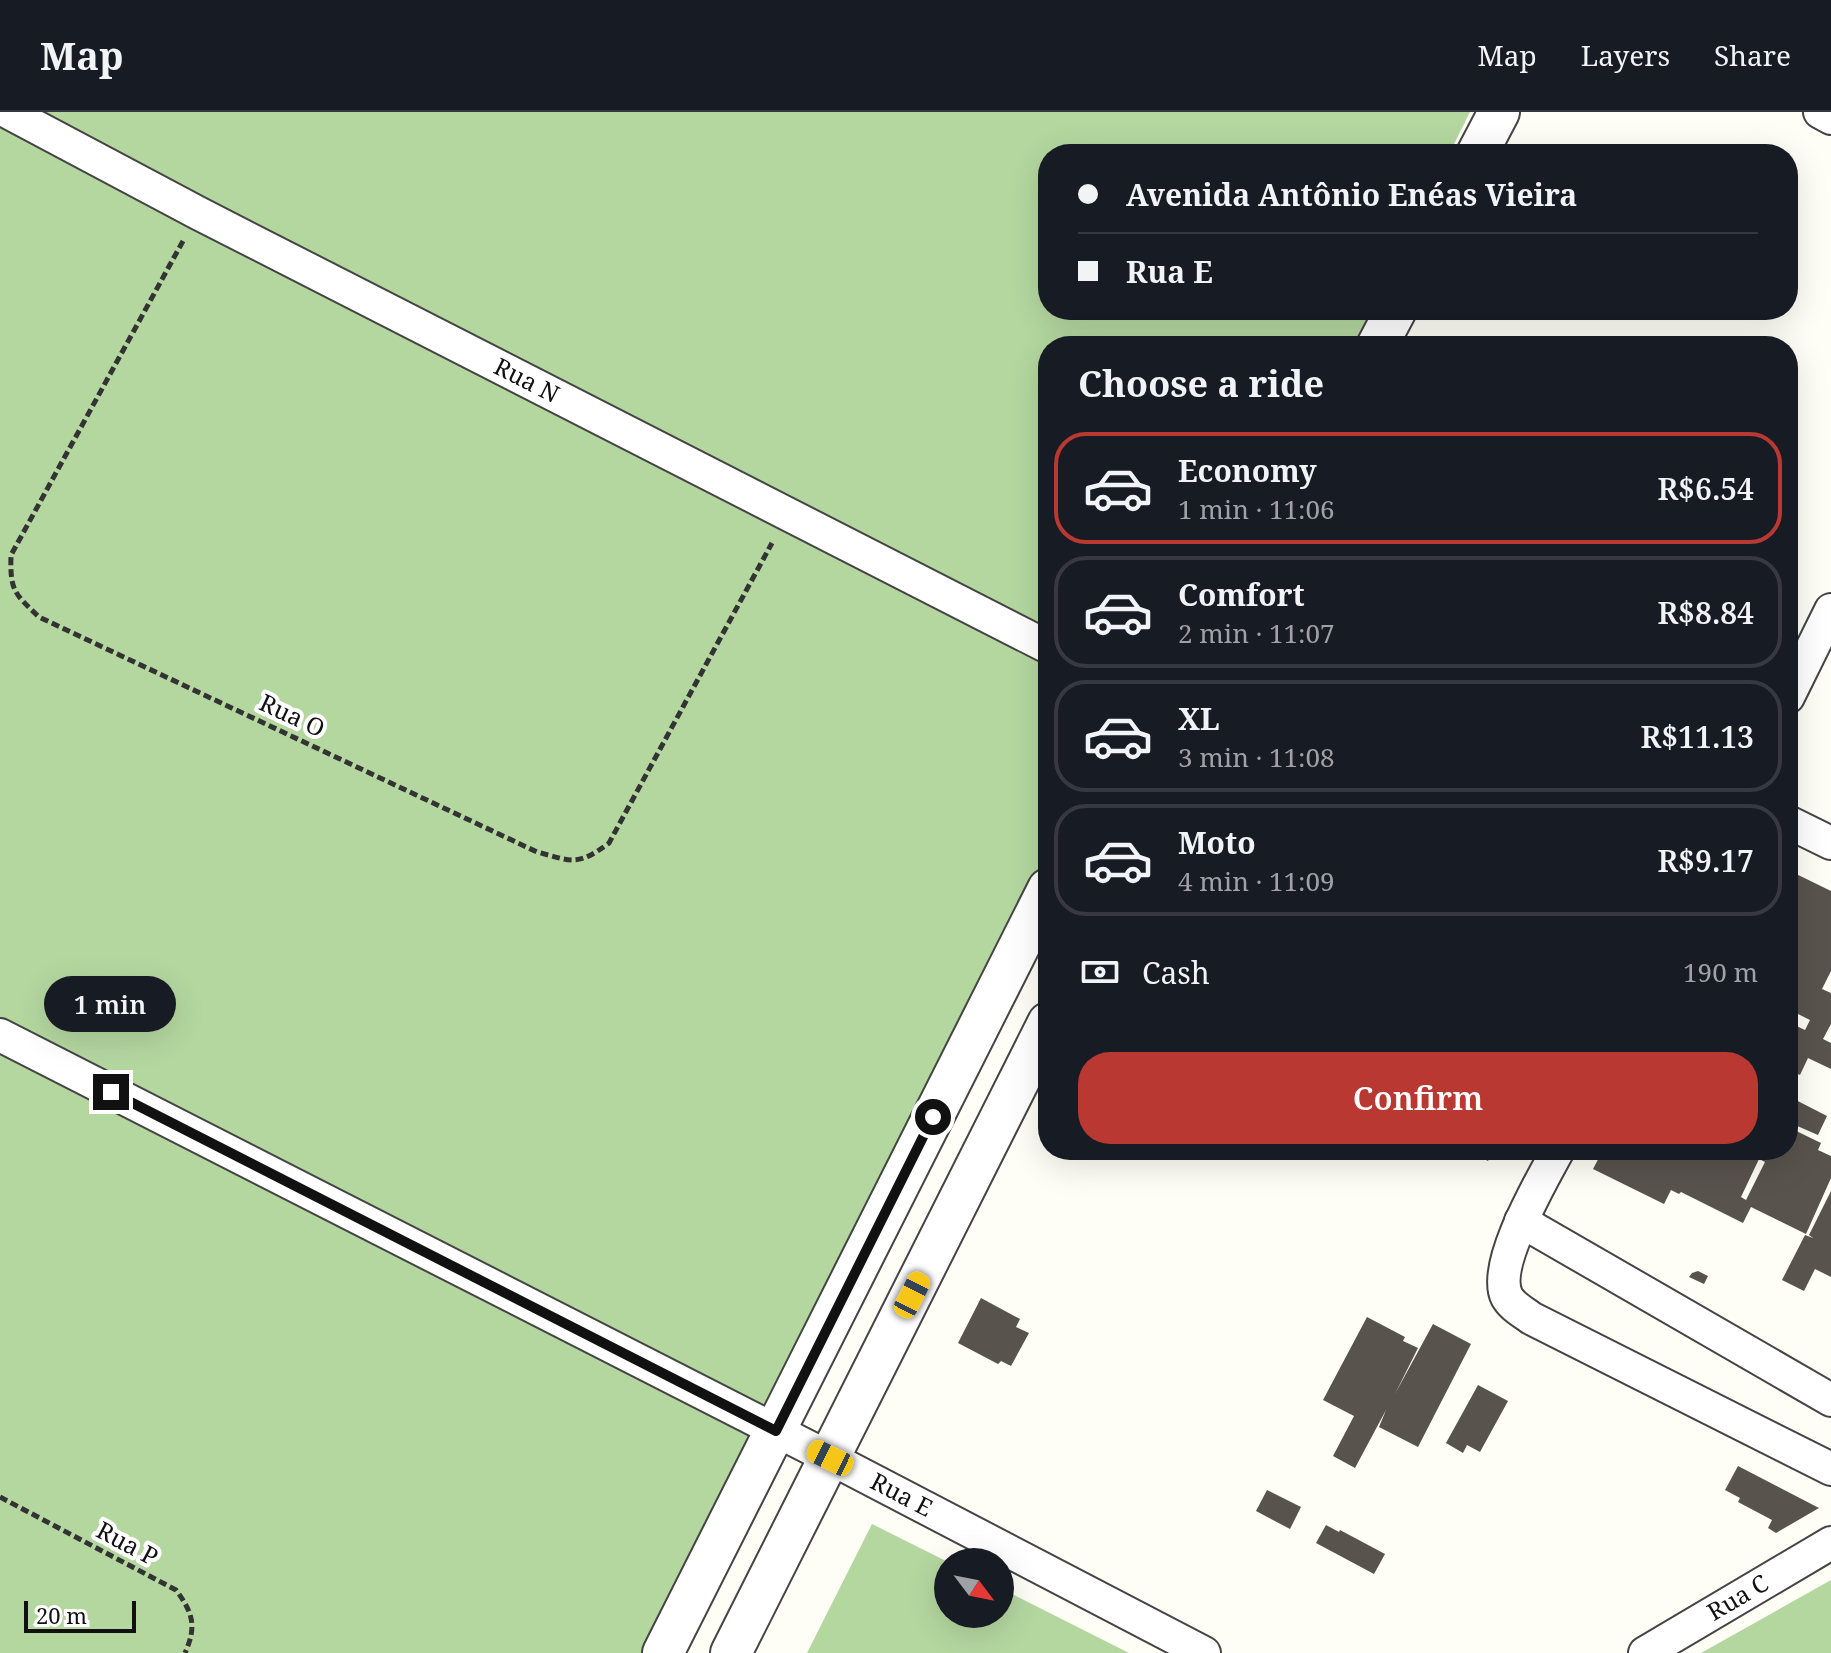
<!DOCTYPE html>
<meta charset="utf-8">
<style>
:root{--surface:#171b24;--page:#242831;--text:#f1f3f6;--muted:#9ea1a6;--line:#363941;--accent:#b93831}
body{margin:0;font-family:"Noto Serif",serif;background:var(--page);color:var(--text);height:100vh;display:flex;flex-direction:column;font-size:30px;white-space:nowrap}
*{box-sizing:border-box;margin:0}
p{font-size:26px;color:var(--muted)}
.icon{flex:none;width:44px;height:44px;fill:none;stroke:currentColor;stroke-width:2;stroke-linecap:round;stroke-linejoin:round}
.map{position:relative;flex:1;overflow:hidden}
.sheet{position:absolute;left:1038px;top:224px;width:760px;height:824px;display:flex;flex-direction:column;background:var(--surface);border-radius:32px;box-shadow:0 8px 32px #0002}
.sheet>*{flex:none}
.hud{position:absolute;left:1038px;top:32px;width:760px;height:176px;border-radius:32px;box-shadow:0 8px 32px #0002;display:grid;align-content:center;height:176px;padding:0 40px;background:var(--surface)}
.needle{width:52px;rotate:122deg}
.buttons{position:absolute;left:934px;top:1436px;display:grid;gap:16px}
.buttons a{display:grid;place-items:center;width:80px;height:80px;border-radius:50%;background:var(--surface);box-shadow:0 8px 32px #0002;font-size:40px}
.scale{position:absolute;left:24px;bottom:20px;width:112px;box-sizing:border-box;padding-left:8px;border:4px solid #111;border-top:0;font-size:22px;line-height:28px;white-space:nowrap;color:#111;-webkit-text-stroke:6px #fff;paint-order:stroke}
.end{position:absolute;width:36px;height:36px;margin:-18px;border:10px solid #111;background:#fff;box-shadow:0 0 0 4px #fff}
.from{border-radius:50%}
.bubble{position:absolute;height:56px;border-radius:28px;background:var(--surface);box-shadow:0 8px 32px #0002;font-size:26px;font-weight:600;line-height:56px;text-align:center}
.car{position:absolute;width:24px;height:48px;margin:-24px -12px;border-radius:10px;box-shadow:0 0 6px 2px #0007;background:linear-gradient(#f5c518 24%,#345 0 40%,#f5c518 0 76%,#345 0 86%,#f5c518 0)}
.hud b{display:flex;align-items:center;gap:28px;height:76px;font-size:30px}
.hud b+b{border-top:2px solid var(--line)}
.hud i{width:20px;height:20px;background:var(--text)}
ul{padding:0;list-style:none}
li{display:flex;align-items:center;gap:24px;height:112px;margin:0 16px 12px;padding:0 24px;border:4px solid var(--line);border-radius:32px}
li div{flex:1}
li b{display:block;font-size:30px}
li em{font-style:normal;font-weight:600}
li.on{border-color:var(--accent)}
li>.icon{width:72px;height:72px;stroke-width:1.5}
h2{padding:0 40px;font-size:36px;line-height:96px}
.pay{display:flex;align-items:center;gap:20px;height:88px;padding:0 40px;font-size:30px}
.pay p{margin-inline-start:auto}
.action{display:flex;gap:16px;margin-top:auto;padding:16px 40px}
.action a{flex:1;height:92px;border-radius:32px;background:var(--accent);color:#fff;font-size:32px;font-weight:600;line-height:92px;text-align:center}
header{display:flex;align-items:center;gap:48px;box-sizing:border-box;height:112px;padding:0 40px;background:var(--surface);border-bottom:2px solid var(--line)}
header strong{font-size:38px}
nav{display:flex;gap:44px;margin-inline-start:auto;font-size:28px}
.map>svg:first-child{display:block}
</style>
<header>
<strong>Map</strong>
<nav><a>Map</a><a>Layers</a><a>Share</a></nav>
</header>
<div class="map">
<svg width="1831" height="1541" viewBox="0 0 1831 1541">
<rect width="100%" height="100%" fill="#fefdf6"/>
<g fill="#b4d7a0">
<polygon points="0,0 1470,0 1449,42 1048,42 1048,198 1372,198 1355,234 1048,234 1048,745 760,1326 650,1541 0,1541"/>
<polygon points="872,1412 948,1450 948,1502 1000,1502 1000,1476 1129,1541 807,1541"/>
<polygon points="1831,1468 1831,1541 1701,1541"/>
</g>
<g fill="#59534e" fill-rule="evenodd">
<polygon points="1788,758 1831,779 1831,859 1822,877 1831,881 1831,912 1823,927 1831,931 1831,957 1808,946 1800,963 1793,960 1788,972 1788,910 1805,918 1810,908 1788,897"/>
<polygon points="1788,984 1827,1004 1818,1023 1788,1010"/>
<path d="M 1788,1015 L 1821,1031 L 1818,1038 L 1831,1044 L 1831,1066 L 1806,1122 L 1751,1095 L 1743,1111 L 1681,1080 L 1679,1082 L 1671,1078 L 1664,1092 L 1593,1057 L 1603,1038 L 1788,1038 ZM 1759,1047 L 1765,1050 L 1746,1088 L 1741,1085 Z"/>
<polygon points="1467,1038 1493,1038 1488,1049"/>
<polygon points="1831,1079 1831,1165 1815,1157 1804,1179 1782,1168 1805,1123 1813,1126 1809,1123"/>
<polygon points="1698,1159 1708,1164 1704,1172 1689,1165 1692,1161"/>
<polygon points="981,1186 1020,1207 1016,1215 1029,1221 1011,1254 1001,1249 998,1252 958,1231"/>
<polygon points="1367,1205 1405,1225 1403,1229 1418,1236 1395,1282 1433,1212 1471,1232 1418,1335 1379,1315 1386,1298 1355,1356 1333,1344 1354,1304 1323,1288"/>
<polygon points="1478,1273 1508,1289 1480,1340 1467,1333 1463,1341 1446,1331"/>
<polygon points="1738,1354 1819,1396 1776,1421 1768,1416 1772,1408 1738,1390 1740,1386 1725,1378"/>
<polygon points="1267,1378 1301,1395 1290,1417 1256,1399"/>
<polygon points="1326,1413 1339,1420 1340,1418 1385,1442 1374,1462 1316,1431"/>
</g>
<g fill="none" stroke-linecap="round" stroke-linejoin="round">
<defs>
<g id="minor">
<path id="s1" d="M 8,0 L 198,101 L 1048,535"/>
<polyline points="1820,0 1831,6"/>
<polyline points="1788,585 1831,498"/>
<polyline points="1788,710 1831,731"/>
<path id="s2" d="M 0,923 L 830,1346 L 1204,1541"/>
<path d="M 1558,1038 C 1542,1068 1491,1154 1507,1185 C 1512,1194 1523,1200 1531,1206 L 1831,1357"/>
<polyline points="1521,1109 1831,1288"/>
<path id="s3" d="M 1645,1541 L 1831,1431"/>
</g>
<g id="tertiary">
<polyline points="1477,42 1499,0"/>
<polyline points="1377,234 1396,198"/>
<polyline points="663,1541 1048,777"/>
<polyline points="731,1541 1048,911"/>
</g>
</defs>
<use href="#minor" stroke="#444" stroke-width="36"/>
<use href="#tertiary" stroke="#444" stroke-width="44"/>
<g stroke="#333" stroke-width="5" stroke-dasharray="8 4" stroke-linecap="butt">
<path d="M 183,129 L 11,443 C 10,479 14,481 39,505 L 537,740 C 572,749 577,755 609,731 L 772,431"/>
<path d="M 0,1385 L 176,1478 C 193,1501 197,1514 185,1541"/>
</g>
<use href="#minor" stroke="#fff" stroke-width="32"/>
<use href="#tertiary" stroke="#fff" stroke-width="40"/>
</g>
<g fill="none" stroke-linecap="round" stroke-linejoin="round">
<polyline stroke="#111" stroke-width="10" points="111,980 776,1319 933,1005"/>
</g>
<g text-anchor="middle" stroke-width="8" stroke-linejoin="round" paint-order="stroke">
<g font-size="24" fill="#111" stroke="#fff">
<text dy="8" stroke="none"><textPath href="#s1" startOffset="584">Rua N</textPath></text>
<text transform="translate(292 604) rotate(25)" y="8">Rua O</text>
<text dy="8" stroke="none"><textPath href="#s2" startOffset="1012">Rua E</textPath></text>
<text transform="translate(127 1432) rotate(28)" y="8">Rua P</text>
<text dy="8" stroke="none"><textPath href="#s3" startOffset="108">Rua C</textPath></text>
</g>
</g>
</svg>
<div class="buttons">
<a><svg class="needle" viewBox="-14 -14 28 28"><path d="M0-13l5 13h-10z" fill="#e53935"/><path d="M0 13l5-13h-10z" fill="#9ea1a6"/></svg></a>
</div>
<div class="scale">20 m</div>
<i class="end from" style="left:933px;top:1005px"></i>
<i class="end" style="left:111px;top:980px"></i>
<div class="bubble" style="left:44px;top:864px;width:132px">1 min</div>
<i class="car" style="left:912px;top:1183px;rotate:27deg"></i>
<i class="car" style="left:830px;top:1346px;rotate:296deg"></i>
<div class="hud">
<b><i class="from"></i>Avenida Antônio Enéas Vieira</b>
<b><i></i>Rua E</b>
</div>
<section class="sheet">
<h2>Choose a ride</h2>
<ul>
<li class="on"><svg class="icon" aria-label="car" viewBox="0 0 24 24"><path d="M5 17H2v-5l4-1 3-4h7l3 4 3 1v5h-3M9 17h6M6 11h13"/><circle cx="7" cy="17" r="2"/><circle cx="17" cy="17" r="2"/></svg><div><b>Economy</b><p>1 min · 11:06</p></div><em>R$6.54</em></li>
<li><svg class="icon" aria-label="car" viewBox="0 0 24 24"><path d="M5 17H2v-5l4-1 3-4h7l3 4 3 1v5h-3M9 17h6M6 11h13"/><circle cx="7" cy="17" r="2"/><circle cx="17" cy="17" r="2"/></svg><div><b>Comfort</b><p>2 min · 11:07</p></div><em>R$8.84</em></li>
<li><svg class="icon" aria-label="car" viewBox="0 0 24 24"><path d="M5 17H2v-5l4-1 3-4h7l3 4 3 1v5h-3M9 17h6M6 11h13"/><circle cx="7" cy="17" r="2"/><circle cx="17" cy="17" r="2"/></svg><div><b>XL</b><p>3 min · 11:08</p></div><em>R$11.13</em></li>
<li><svg class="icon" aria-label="car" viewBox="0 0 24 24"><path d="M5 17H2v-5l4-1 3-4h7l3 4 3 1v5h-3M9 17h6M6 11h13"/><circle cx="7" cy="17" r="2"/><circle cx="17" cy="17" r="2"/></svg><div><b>Moto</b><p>4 min · 11:09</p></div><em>R$9.17</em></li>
</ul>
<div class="pay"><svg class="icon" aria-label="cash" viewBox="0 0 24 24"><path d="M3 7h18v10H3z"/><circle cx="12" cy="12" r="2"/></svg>Cash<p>190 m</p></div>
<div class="action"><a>Confirm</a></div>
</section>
</div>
